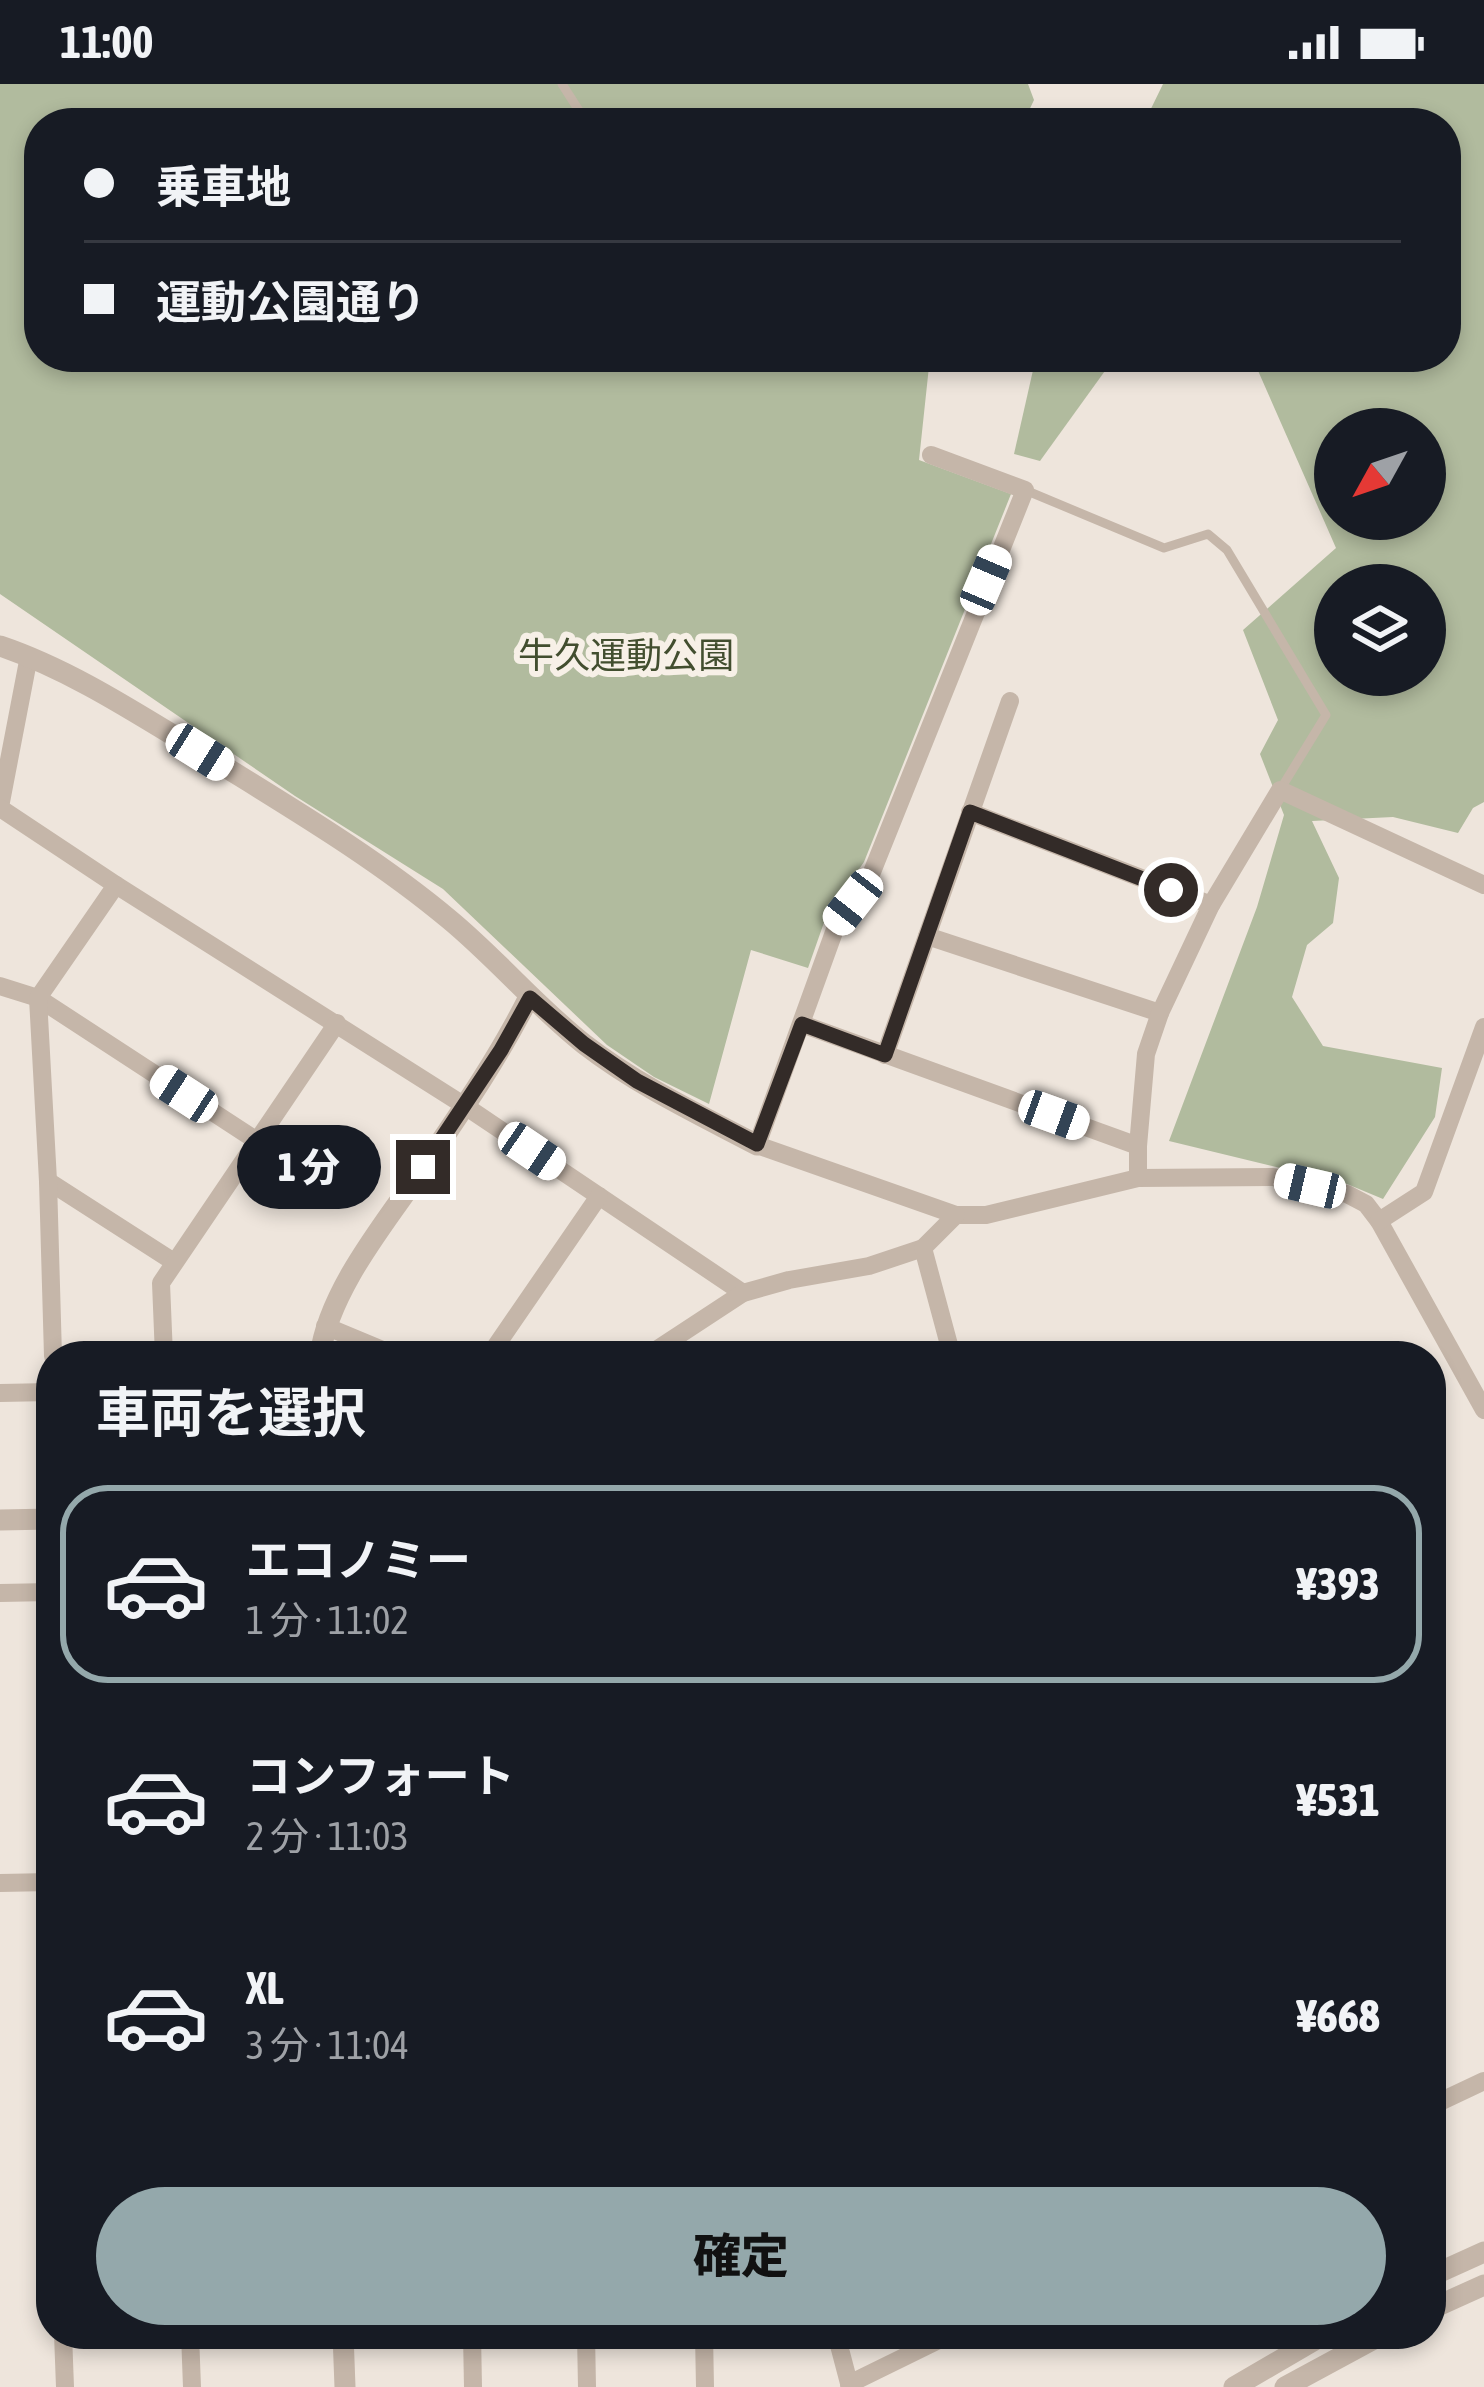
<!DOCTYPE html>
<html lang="ja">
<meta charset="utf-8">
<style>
:root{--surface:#171b24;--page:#20242c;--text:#f1f3f6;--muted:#9ea1a6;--line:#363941;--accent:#94a8ab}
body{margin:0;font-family:"Asap Condensed","Noto Sans JP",sans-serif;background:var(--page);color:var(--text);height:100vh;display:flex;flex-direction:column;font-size:45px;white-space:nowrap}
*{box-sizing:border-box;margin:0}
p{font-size:39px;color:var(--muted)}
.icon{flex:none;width:66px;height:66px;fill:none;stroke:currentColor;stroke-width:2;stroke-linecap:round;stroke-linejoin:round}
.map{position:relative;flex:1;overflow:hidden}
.details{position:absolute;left:36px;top:1257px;width:1410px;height:1008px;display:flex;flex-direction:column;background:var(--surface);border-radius:48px;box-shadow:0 6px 18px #0003}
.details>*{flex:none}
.guide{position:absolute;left:24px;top:24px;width:1437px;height:264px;border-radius:48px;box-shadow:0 6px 18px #0003;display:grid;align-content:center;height:264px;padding:0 60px;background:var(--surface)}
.needle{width:78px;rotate:230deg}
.buttons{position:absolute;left:1314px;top:324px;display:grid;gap:24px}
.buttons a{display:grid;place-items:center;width:132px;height:132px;border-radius:50%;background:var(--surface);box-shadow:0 6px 18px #0003;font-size:60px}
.end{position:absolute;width:54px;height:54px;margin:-27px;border:15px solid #332b28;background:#fff;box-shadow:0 0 0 6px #fff}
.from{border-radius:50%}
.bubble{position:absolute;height:84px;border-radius:42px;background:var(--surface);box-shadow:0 6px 18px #0003;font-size:39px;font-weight:800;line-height:84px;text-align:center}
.car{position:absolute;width:36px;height:72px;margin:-36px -18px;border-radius:15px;box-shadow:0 0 9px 3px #0007;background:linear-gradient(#fff 24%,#345 0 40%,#fff 0 76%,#345 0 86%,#fff 0)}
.guide b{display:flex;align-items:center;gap:42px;height:114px;font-size:45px}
.guide b+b{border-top:3px solid var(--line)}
.guide i{width:30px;height:30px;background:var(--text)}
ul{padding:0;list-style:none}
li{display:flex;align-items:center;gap:36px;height:198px;margin:0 24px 18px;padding:0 36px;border:6px solid transparent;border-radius:48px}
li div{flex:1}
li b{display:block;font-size:45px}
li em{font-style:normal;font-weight:800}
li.active{border-color:var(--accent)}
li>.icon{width:108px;height:108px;stroke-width:1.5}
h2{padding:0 60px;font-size:54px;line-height:144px}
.cta{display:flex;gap:24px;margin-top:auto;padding:24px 60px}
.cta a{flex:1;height:138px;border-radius:72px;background:var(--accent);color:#111;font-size:48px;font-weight:800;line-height:138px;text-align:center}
.status{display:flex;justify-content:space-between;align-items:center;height:84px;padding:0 60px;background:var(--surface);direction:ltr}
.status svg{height:33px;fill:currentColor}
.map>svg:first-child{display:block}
</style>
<div class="status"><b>11:00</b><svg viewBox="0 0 49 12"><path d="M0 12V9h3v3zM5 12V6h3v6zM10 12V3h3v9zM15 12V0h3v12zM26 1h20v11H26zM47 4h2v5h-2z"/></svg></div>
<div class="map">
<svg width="1484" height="2303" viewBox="0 0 1484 2303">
<rect width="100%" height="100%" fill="#eee5dc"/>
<g fill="#b1bb9e" fill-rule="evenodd">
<polygon points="0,0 1028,0 1034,16 1023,39 39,39 39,273 930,273 919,376 1011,410 864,778 827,830 808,884 751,866 709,1020 654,993 607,961 443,805 295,712 0,510"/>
<path d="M 1163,0 L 1484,0 L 1484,718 L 1473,724 L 1458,749 L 1393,733 L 1312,737 L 1339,794 L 1333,839 L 1307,861 L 1292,913 L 1323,962 L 1442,984 L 1435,1033 L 1383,1115 L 1347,1100 L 1169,1057 L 1257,823 L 1284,731 L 1260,670 L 1278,636 L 1243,546 L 1336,464 L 1252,273 L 1446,273 L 1446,39 L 1144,39 ZM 1335,345 L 1425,345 L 1425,435 L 1335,435 ZM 1335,501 L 1425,501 L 1425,591 L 1335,591 Z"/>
<polygon points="1036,273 1115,273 1040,377 1014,370"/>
</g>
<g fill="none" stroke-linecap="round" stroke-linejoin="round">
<g stroke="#c5b6a9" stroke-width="9">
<polyline points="562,0 587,39"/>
<polyline points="1025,406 1164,464 1208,450 1227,466 1326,631 1280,706"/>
</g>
<g stroke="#c5b6a9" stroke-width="18">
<polyline points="931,371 1025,406 868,798 838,837 757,1061 956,1131 986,1131 1138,1094 1273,1093 1347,1110 1366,1120 1379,1137 1484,1326"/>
<polyline points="0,723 29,572"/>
<polyline points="0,724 116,801 465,1022 743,1209"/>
<polyline points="970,728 1211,821"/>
<polyline points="927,852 1160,929"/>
<polyline points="0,902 38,914 257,1057"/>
<polyline points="802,940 1138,1062"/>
<polyline points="885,971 1010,617"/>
<polyline points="1138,1094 1138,1062 1146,970 1160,929 1211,821 1280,706 1484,801"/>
<polyline points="48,1097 174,1178"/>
<polyline points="1379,1137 1424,1108 1484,943"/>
<polyline points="325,1242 397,1272"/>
<polyline points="53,1272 48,1097 38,914 116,801"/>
<polyline points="164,1272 161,1199 337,939"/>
<polyline points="489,1272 599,1112"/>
<polyline points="647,1272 743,1209 789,1196 869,1182 923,1164"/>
<polyline points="952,1272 923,1164 956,1131"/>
<polyline points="0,1309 51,1308"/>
<polyline points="47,1508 51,1815"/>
<polyline points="0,1509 51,1508"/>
<polyline points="0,1799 51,1798"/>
<polyline points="1431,2022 1484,1997"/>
<polyline points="63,2250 65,2303"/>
<polyline points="190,2250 192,2303"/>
<polyline points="472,2250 473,2303"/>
<polyline points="586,2250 587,2303"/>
<polyline points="704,2250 705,2303"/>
<polyline points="836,2250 850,2303"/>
<polyline points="849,2300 951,2250"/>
</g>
<g stroke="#c5b6a9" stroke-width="21">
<path d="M 0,562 C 74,587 142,633 209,673 C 291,724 376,774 450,836 C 497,875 536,922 584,960 C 637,1001 698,1030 757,1061"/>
<path d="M 320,1272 C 328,1210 380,1145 416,1094 C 456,1035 497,977 529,913"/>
<polyline points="0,1436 51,1435"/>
<polyline points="1431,2192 1484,2168"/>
<polyline points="1431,2225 1484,2201"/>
<polyline points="343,2250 345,2303"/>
<polyline points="1234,2303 1325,2250"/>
<polyline points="1285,2303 1383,2250"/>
</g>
</g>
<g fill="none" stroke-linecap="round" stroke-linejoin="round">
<polyline stroke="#332b28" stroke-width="15" points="423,1083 501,966 530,914 584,960 637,997 757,1060 802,940 885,971 970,728 1171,806"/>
</g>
<g text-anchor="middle" stroke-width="12" stroke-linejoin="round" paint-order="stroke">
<g font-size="36" fill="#424e2f" stroke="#f7f0e7">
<text x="626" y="584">牛久運動公園</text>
</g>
</g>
</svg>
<div class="buttons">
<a><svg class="needle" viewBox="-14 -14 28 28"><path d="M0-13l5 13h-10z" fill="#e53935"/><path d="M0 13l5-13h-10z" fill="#9ea1a6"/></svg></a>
<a><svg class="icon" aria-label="layers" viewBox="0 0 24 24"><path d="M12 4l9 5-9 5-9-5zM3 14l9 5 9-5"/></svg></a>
</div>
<i class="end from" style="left:1171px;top:806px"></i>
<i class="end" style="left:423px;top:1083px"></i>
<div class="bubble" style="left:237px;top:1041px;width:144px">1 分</div>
<i class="car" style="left:986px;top:496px;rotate:23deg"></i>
<i class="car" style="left:200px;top:668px;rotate:122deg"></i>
<i class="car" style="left:853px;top:818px;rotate:218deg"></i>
<i class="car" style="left:184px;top:1010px;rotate:303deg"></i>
<i class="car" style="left:1054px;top:1031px;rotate:110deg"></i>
<i class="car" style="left:532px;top:1067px;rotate:124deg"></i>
<i class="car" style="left:1310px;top:1102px;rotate:283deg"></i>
<div class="guide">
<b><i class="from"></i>乗車地</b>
<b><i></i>運動公園通り</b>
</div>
<section class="details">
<h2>車両を選択</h2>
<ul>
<li class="active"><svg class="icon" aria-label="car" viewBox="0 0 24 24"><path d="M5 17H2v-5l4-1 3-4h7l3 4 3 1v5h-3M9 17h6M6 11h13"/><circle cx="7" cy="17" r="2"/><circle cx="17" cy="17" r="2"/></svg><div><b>エコノミー</b><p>1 分 · 11:02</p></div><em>¥393</em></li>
<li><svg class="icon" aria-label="car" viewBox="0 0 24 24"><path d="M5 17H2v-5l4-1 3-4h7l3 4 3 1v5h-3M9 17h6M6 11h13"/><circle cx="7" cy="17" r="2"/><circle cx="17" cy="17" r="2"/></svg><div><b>コンフォート</b><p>2 分 · 11:03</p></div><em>¥531</em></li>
<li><svg class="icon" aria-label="car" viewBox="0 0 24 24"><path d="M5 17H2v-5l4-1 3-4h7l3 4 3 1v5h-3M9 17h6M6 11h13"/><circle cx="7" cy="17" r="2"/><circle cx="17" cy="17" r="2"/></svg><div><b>XL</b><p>3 分 · 11:04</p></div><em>¥668</em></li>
</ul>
<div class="cta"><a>確定</a></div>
</section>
</div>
